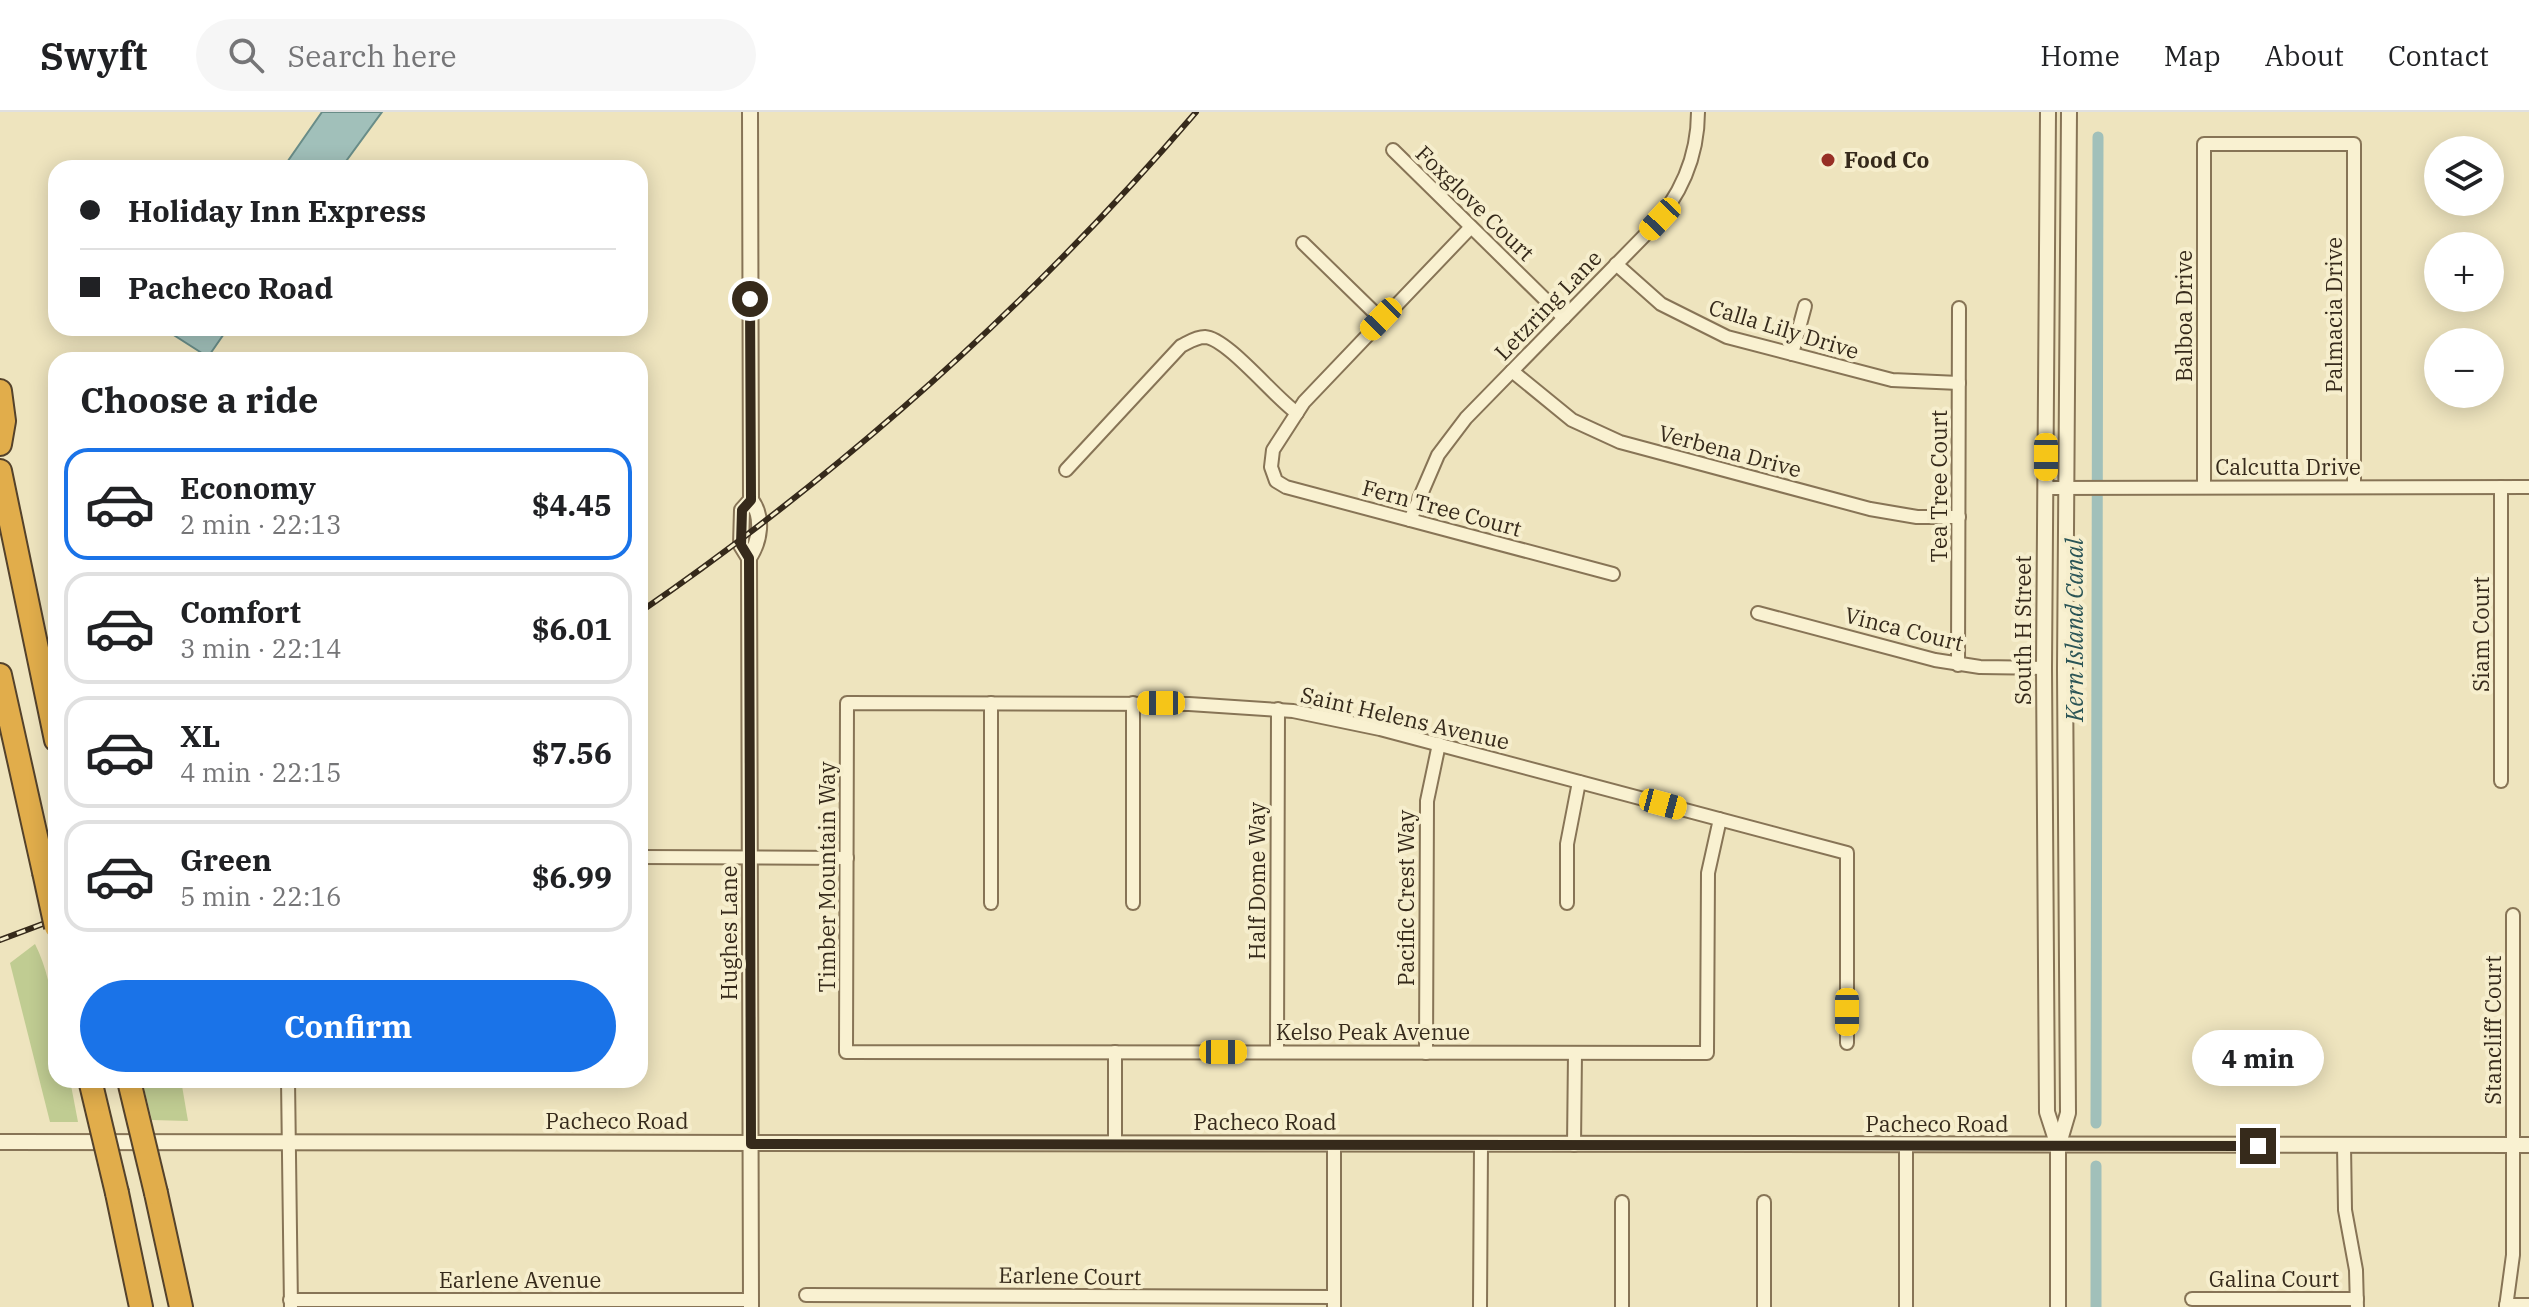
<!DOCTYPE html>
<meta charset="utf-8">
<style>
:root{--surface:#fff;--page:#f6f6f6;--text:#202124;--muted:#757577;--line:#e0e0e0;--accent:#1a73e8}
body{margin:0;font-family:"IBM Plex Serif",serif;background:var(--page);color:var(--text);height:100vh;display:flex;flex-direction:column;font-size:30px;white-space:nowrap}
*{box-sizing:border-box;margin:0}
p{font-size:26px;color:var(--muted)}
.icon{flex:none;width:44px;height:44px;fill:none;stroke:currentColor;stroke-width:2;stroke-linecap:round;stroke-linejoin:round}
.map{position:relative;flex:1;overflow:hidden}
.details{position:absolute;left:48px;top:240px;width:600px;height:736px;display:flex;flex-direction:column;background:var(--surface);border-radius:24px;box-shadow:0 4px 20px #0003}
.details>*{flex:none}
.banner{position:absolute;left:48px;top:48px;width:600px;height:176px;border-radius:24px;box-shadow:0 4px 20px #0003;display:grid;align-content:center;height:176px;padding:0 32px;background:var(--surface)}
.fabs{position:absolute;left:2424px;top:24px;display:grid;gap:16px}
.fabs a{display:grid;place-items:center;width:80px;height:80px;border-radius:50%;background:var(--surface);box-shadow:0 4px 20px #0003;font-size:40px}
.end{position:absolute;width:36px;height:36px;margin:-18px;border:10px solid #362a1b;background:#fff;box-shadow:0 0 0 4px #fff}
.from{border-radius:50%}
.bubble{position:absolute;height:56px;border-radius:28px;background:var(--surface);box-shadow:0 4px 20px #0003;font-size:26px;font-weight:700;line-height:56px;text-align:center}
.car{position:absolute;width:24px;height:48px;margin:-24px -12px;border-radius:10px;box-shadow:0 0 6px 2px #0007;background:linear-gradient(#f5c518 24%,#345 0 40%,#f5c518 0 76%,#345 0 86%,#f5c518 0)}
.banner b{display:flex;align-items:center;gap:28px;height:76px;font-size:30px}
.banner b+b{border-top:2px solid var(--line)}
.banner i{width:20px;height:20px;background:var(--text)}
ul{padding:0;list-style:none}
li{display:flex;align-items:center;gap:24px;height:112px;margin:0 16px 12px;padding:0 16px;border:4px solid var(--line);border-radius:24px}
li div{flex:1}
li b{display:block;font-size:30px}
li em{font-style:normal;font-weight:700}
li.active{border-color:var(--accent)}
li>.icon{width:72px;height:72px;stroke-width:1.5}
h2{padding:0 32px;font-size:36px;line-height:96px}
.button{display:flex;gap:16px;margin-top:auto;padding:16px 32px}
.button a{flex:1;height:92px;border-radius:48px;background:var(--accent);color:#fff;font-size:32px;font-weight:700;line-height:92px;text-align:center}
header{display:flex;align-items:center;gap:48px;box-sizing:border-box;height:112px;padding:0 40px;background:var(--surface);border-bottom:2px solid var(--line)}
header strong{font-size:38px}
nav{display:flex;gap:44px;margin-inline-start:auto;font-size:28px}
.search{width:560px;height:72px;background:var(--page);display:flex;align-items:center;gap:20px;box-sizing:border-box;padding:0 28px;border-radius:44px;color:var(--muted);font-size:30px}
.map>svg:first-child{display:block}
</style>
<header>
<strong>Swyft</strong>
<div class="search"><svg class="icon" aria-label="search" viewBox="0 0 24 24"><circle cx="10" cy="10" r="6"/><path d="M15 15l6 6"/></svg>Search here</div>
<nav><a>Home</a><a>Map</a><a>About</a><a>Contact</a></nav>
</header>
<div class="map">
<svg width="2529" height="1195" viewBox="0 0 2529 1195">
<rect width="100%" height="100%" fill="#eee4be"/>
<g fill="#c0cc92">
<path d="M 35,832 C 56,874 56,922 56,968 L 70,968 L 78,1010 L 50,1010 L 10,851 Z"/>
<polygon points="142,968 181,968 188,1009 152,1008"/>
</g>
<g fill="#a1c0ba" stroke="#698d88" stroke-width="2">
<polygon points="322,0 382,0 341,56 283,56"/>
<polygon points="172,216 228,216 208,245 169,220"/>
</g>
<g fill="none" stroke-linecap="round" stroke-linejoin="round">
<g stroke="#a1c0ba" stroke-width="11">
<polyline points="2096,1011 2098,25"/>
<polyline points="2096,1195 2096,1054"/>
</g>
<defs>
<g id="minor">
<polyline points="1393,38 1564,206"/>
<polyline points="1471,115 1304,290 1273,338 1271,355 1276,369 1286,375 1613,462"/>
<polyline points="1303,131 1381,207"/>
<polyline points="1616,152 1661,192 1727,225 1892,268 1959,271"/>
<polyline points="1792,242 1805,194"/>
<polyline points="1512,259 1572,308 1620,330 1870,397 1917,405 1959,405"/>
<path d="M 1066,358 L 1181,234 C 1189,230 1196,225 1205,225 C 1227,226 1275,286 1297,301"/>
<polyline points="2204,375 2204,32 2354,32 2354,375"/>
<polyline points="2501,375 2501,669"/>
<polyline points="2046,376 2529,375"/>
<path d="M 1410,408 L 1438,343 L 1466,306 L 1647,121 C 1679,87 1698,47 1698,0"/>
<polyline points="1758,501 1935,548 1980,555 2044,556"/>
<polyline points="1958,553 1959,196"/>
<polyline points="1720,707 1708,761 1707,941 846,940 847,591 1189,592 1293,599 1380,617 1847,741 1847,931"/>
<polyline points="640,745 847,746"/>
<polyline points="991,791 991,591"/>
<polyline points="1133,791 1133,591"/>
<polyline points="1567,791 1567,732 1579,670"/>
<polyline points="1277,940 1278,597"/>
<polyline points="1426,941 1427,689 1439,632"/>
<polyline points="288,968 291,1195"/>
<polyline points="1115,1032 1115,940"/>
<polyline points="1574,1033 1575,941"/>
<polyline points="2344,1033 2345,1098 2356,1158 2357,1195"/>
<polyline points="806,1183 1334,1185"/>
<polyline points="2192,1187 2357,1187"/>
<polyline points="290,1188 751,1188"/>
<polyline points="2506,1193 2529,1193"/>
<polyline points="1334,1195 1334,1033"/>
<polyline points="1480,1195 1481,1033"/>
<polyline points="1622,1195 1622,1090"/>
<polyline points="1764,1195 1764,1090"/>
<polyline points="1906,1195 1906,1033"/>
<polyline points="2506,1195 2513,1143 2513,803"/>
</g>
<g id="tertiary">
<polyline points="2048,0 2044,556 2047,1000 2058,1034"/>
<polyline points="751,388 742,398 741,433 749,446 751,1195"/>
<path d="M 749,446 C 760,429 764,405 751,388 L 750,0"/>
<polyline points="0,1030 2529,1033"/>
<polyline points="2058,1195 2058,1035 2068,1001 2065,558 2069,0"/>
</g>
<g id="motorway">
<polyline points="0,279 4,309 0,332"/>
<polyline points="0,359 56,628"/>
<polyline points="0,563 44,760"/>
<polyline points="117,1081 141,1195"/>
<polyline points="156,1081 181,1195"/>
</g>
</defs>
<use href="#minor" stroke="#877456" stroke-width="16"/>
<use href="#tertiary" stroke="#877456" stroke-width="18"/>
<use href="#motorway" stroke="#54422b" stroke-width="26"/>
<use href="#minor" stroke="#f9f1d1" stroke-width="12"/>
<use href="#tertiary" stroke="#f9f1d1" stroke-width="14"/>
<use href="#motorway" stroke="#e1ad4b" stroke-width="22"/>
<defs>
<g id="rail">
<path d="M 640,500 C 846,358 1033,190 1196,0"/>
<polyline points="0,828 56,807"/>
</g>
</defs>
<use href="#rail" stroke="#362a1b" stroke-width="6"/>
<use href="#rail" stroke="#f6eecd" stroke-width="3" stroke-dasharray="9" stroke-linecap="butt"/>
<defs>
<g id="motorway-bridge">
<polyline points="44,760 56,815"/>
<polyline points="91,972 117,1081"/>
<polyline points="130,973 156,1081"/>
</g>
</defs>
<use href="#motorway-bridge" stroke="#54422b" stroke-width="26" stroke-linecap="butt"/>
<use href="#motorway-bridge" stroke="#e1ad4b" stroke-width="22"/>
</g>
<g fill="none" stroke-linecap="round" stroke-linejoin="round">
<polyline stroke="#362a1b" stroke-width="10" points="750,187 751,388 742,398 741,433 749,446 751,1032 2258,1034"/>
</g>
<circle fill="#972f25" stroke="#f6eecd" stroke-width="3" cx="1828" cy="48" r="8"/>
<g text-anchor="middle" stroke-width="8" stroke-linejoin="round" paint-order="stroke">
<g font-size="22" font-weight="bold" fill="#362a1b" stroke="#f6eecd" text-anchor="start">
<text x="1844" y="56">Food Co</text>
</g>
<g font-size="22" fill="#362a1b" stroke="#f6eecd">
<text transform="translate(1475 91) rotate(44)" y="8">Foxglove Court</text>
<text transform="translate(1548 193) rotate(-46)" y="8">Letzring Lane</text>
<text transform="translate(2334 203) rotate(-90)" y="8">Palmacia Drive</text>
<text transform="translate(2184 204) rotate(-90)" y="8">Balboa Drive</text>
<text transform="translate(1784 217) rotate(17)" y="8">Calla Lily Drive</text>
<text transform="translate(1730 339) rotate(15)" y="8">Verbena Drive</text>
<text x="2288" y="363">Calcutta Drive</text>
<text transform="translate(1939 374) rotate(-90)" y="8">Tea Tree Court</text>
<text transform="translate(1442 396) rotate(15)" y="8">Fern Tree Court</text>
<text transform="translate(1904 517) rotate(14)" y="8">Vinca Court</text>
<text transform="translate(2023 518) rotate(-90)" y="8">South H Street</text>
<text transform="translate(2481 522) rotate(-90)" y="8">Siam Court</text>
<text transform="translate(1405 606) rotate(13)" y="8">Saint Helens Avenue</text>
<text transform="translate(827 765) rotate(-90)" y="8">Timber Mountain Way</text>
<text transform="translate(1257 769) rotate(-90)" y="8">Half Dome Way</text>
<text transform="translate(1406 786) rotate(-90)" y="8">Pacific Crest Way</text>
<text transform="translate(729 821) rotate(-90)" y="8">Hughes Lane</text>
<text transform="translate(2493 918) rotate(-90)" y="8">Stancliff Court</text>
<text x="1373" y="928">Kelso Peak Avenue</text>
<text x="617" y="1017">Pacheco Road</text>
<text x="1265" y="1018">Pacheco Road</text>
<text x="1937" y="1020">Pacheco Road</text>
<text transform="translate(1070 1164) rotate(1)" y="8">Earlene Court</text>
<text x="2274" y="1175">Galina Court</text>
<text x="520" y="1176">Earlene Avenue</text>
</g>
<g font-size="24" font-style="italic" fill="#2a5456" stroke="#f6eecd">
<text transform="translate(2075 518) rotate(-90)" y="8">Kern Island Canal</text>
</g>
</g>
</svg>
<div class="fabs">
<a><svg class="icon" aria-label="layers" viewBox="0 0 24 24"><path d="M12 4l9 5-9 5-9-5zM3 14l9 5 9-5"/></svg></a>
<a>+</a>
<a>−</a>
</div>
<i class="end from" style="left:750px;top:187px"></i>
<i class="end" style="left:2258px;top:1034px"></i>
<div class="bubble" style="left:2192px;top:918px;width:132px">4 min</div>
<i class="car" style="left:1660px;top:107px;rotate:223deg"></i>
<i class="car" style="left:1381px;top:207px;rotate:224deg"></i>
<i class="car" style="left:2046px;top:345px;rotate:180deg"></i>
<i class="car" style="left:1161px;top:591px;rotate:270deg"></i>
<i class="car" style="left:1663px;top:692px;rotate:105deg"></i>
<i class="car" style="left:1847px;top:900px;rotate:180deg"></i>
<i class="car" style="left:1223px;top:940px;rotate:90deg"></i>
<div class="banner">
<b><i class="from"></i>Holiday Inn Express</b>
<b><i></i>Pacheco Road</b>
</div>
<section class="details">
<h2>Choose a ride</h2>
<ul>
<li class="active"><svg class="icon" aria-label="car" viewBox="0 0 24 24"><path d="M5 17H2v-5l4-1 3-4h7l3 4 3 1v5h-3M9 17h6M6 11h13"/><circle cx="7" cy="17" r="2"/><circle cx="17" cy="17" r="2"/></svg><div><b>Economy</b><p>2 min · 22:13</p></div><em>$4.45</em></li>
<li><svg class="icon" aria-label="car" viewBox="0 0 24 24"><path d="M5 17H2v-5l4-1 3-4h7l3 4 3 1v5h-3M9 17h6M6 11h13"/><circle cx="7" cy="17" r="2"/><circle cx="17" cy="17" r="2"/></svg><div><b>Comfort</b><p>3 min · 22:14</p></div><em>$6.01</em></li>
<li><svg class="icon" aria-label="car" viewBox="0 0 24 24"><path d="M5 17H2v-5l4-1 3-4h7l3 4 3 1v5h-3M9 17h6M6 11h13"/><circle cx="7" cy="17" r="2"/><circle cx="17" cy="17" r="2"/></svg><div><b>XL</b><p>4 min · 22:15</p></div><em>$7.56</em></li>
<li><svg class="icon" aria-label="car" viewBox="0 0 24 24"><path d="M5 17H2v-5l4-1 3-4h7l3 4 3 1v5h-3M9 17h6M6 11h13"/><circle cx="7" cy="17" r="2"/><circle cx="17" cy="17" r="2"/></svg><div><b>Green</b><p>5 min · 22:16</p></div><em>$6.99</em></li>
</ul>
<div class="button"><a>Confirm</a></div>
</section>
</div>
